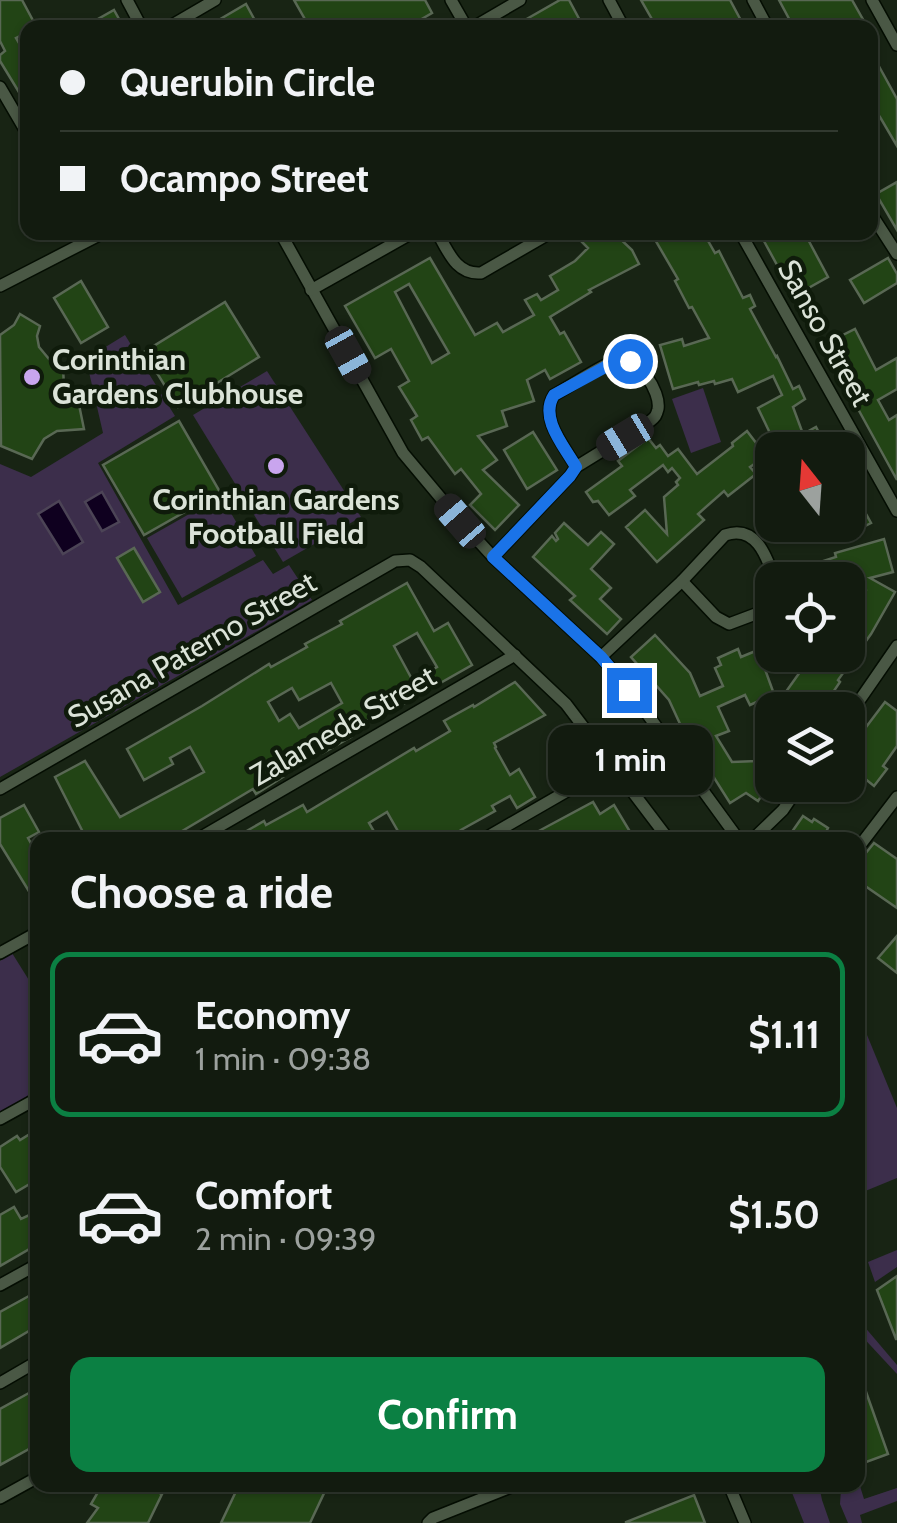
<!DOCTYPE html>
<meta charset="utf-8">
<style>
:root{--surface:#121b0f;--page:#1b2418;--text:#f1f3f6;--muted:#9ca19e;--line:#31392f;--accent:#0b8043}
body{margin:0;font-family:Cabin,sans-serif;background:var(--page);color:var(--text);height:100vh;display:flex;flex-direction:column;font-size:38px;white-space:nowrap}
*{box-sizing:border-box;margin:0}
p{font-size:32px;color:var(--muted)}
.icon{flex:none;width:55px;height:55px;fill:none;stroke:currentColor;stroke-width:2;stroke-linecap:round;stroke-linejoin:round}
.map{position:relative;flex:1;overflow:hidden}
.drawer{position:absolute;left:30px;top:832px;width:835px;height:660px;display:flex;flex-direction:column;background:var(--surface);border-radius:20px;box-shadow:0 2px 8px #0004,0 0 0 2px var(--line)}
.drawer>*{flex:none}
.guide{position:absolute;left:20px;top:20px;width:858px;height:220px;border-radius:20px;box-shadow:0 2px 8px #0004,0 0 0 2px var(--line);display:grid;align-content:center;height:220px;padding:0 40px;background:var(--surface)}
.needle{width:65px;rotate:343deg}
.buttons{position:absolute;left:755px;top:432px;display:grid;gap:20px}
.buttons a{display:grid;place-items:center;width:110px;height:110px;border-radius:20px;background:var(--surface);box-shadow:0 2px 8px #0004,0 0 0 2px var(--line);font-size:50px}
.end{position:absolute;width:45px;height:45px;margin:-22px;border:12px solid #1a73e8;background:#fff;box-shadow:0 0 0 5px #fff}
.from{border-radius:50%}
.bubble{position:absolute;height:70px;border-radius:20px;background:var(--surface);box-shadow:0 2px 8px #0004,0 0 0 2px var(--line);font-size:32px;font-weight:800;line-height:70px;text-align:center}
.car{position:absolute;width:30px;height:60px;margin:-30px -15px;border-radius:12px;box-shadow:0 0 8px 2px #0007;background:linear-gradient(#222 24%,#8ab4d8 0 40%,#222 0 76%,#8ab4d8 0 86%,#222 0)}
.guide b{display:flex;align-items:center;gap:35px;height:95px;font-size:38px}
.guide b+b{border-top:2px solid var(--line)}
.guide i{width:25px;height:25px;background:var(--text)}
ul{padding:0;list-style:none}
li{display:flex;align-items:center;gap:30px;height:165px;margin:0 20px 15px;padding:0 20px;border:5px solid transparent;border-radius:20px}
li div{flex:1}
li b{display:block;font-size:38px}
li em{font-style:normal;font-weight:800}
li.selected{border-color:var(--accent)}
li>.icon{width:90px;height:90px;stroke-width:1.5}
h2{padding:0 40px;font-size:45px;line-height:120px}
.action{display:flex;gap:20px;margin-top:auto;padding:20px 40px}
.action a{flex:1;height:115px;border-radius:20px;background:var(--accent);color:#fff;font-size:40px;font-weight:800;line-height:115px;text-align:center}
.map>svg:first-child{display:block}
</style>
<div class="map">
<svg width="897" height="1523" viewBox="0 0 897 1523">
<rect width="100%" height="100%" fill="#182414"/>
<g fill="#3c2e4b">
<polygon points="125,335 175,416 98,463 178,605 263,560 273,574 289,565 312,600 0,777 0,464 31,477 103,433 86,359"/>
<polygon points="267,371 361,517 283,562 193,415"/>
<polygon points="703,388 721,442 691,453 672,399"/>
<polygon points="221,496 256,556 182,598 147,538"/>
<polygon points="12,953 37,993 37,1090 0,1114 0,961"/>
<polygon points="858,1013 897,1108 897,1178 858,1194"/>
<polygon points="897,1250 897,1267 875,1282 868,1262"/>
<polygon points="863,1325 897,1365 897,1374 858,1332 858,1327"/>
<polygon points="859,1483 864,1499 897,1488 897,1501 860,1515 862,1523 848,1523 840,1504 841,1489"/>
<polygon points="789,1485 819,1485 822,1500 830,1523 804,1523"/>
</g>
<g fill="#0f001f" stroke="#4c4456" stroke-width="2.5">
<polygon points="102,492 119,522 102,531 85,502"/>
<polygon points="59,501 83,542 63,554 38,514"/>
</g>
<g fill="#224415" stroke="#596854" stroke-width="2.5" fill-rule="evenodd">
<polygon points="0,0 22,0 37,28 28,28 28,32 16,38 28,58 28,107 0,61 0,55 5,51 0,41"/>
<polygon points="294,0 425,0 432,13 406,28 310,28"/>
<polygon points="560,0 569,0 584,28 529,28 525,20"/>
<polygon points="641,0 730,0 745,28 657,28"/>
<polygon points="779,0 852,0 865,23 856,28 794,28"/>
<polygon points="246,4 259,28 205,28"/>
<polygon points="114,10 124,28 82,28"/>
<polygon points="870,50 897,99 897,146 880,117 875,120 870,111"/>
<polygon points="897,182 897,230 876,194"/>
<path d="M 583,232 L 613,232 L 632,250 L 639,264 L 589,290 L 591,292 L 550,317 L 560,334 L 564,332 L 581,362 L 550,379 L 545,370 L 527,380 L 534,401 L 502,411 L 507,426 L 478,436 L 497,460 L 483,470 L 519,505 L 495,530 L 470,505 L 481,494 L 461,469 L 455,474 L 428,437 L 422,440 L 411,420 L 417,416 L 399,387 L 409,381 L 391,349 L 375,358 L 345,306 L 430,258 L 475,335 L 497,323 L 503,332 L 534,315 L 525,300 L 537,294 L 541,300 L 558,290 L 550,276 L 575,261 L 588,248 L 578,238 ZM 409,284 L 449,353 L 432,363 L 395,292 Z"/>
<polygon points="663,232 703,232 715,253 719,251 743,298 750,295 755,306 750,309 776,357 777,356 793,389 799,386 805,399 793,407 803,434 816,427 828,450 778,450 758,408 782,395 773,376 738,392 732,379 715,384 714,381 699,385 698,382 673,389 660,345 682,339 684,346 709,338 692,307 689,308 675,281 678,279 654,238"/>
<polygon points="759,232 804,232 828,277 794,296"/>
<polygon points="888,258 897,274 897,283 864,303 850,280"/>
<polygon points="81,281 108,327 81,343 54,298"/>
<polygon points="225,302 259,357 178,407 144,352"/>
<polygon points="20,314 40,326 37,336 39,347 49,359 63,367 64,387 78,400 84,429 57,431 44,439 32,459 1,446 0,335 14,325"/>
<polygon points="855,329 876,370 897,358 897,389 878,400 889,420 897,415 897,480 823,345"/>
<polygon points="179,421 220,492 144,535 103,465"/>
<polygon points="747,431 766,456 750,467 756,474 728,496 724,491 698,514 704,520 657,562 626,527 645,510 667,534 664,497 678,485 676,482 680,478 672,468 668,472 663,465 630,490 635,496 609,515 598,501 593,502 586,492 622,466 618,461 648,438 656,448 660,445 668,456 678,449 697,474 733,446 732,443"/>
<polygon points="533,432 557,470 527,489 504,450"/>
<polygon points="855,494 871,523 837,540 829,525 848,525 848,498"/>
<polygon points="564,523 588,545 601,532 614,544 591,569 611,588 600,599 621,619 607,634 570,600 575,596 533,557 552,536 556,541 558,539 555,533"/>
<polygon points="785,525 802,525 807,533 793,540"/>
<polygon points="884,539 893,572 870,578 895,592 871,634 838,680 840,682 821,710 773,710 800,672 778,655 802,655 824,671 836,655 848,655 848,622 866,590 860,571 830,580 798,580 795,570 836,557 835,553"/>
<polygon points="134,548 160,592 143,602 117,558"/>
<path d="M 407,583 L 434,631 L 448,623 L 472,665 L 405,703 L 399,692 L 372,707 L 377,715 L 348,731 L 351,737 L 323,753 L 321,751 L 281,774 L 283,777 L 256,794 L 253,789 L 167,840 L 87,840 L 55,777 L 85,761 L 120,817 L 204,772 L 190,747 L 170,758 L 173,764 L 144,780 L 127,749 L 202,706 L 269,664 L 271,667 L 307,647 L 305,644 L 342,624 L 340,621 ZM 417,633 L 437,667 L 413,681 L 394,646 ZM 331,683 L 342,703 L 299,728 L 290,714 L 279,721 L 268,702 L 292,688 L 299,700 Z"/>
<polygon points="655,635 690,673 700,696 723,686 715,668 721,665 718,658 738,649 741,657 758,650 774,694 750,705 745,695 718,707 729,731 716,736 732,762 757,761 771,741 757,731 772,710 772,780 758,801 746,793 730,803 694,746 685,725 681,726 669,700 631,657"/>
<polygon points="515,682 545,715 494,743 496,747 495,748 510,775 519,769 535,797 517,808 510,796 492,806 495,811 461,830 463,833 452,840 386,840 399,833 387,812 369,823 379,840 231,840 264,821 266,825 303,805 307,812 414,748 416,751 450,731 444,721 473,705 474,707"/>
<polygon points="885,702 897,711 897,746 883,766 887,769 874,786 848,765 855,756 848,751"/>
<polygon points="593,802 600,814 614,805 635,840 522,840"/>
<polygon points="24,805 39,832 28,838 38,856 38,906 0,844 0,818"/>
<polygon points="803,816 812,822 814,819 828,828 826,832 838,840 794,840 789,836"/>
<polygon points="874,843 897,859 897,908 858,881 858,857 865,854"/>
<polygon points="897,936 897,973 878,958"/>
<polygon points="38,1129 38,1179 16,1192 0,1167 0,1147 17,1136 20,1140"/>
<polygon points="14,1207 21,1219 38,1211 38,1244 0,1266 0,1215"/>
<polygon points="897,1276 897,1339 896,1339 877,1290"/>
<polygon points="38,1291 38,1347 29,1331 0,1348 0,1312"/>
<polygon points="859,1372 888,1454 858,1465 858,1373"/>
<polygon points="38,1388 38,1444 0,1465 0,1409"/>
<polygon points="102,1485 142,1485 162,1494 148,1523 87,1523 98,1508 91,1504"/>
<polygon points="239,1485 318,1485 326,1489 310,1523 221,1523"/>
<polygon points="694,1495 705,1523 626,1523 626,1522"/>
</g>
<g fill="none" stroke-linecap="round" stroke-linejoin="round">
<defs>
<g id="minor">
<polyline points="127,0 142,28"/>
<polyline points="451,0 467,28"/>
<polyline points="609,0 624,28"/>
<polyline points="753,0 768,28"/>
<polyline points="872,0 897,45"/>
<polyline points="167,28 215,0"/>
<polyline points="472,28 520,0"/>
<polyline points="0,87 28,135"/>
<polyline points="870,212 897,254"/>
<polyline points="280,232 403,453 460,521 493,557 601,657 629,689 739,840"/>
<path d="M 437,232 C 448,251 456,275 481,273 L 552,232"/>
<polyline points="740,232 897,511"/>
<polyline points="0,286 105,232"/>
<polyline points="311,290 414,232"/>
<path d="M 493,557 L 570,476 L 576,467 L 649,422 C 655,417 656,417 658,409 C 661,392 638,355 617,360 C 603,364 569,387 554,395 C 539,418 564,445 576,467"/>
<polyline points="682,581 716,617 729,624 761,612 772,599"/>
<path d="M 601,657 L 682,581 L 725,535 C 756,524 767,557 775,580"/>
<polyline points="848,717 897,646"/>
<polyline points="0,789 395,561 410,560 421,567 566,704 669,840"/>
<polyline points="196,840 515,655"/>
<polyline points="482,840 614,764"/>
<polyline points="752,840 783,810 800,785"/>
<polyline points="858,848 897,797"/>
<polyline points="0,953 38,932"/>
<polyline points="0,1119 38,1098"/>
<polyline points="0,1285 38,1264"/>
<polyline points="0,1383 38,1361"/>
<polyline points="729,1485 745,1523"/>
<polyline points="0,1498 38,1477"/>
<polyline points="428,1523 433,1518 516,1485"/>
</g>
</defs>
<use href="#minor" stroke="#040d02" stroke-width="14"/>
<use href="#minor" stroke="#4a5845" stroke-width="11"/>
</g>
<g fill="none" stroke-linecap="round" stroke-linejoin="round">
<path stroke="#1a73e8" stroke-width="12" d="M 629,690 L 601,657 L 493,557 L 570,476 L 576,467 C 564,446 539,418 554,395 L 618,360 L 630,361"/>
</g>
<g fill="#c9a5ee" stroke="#0f1b0b" stroke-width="4">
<circle cx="32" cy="377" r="10"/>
<circle cx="276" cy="466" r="10"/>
</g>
<g text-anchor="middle" stroke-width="9" stroke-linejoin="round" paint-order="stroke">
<g font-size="30" fill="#dbe3d8" stroke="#0f1b0b">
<text transform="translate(825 333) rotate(61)" y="10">Sanso Street</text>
<text transform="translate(192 650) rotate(-30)" y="10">Susana Paterno Street</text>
<text transform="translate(343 726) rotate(-30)" y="10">Zalameda Street</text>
</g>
<g font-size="30" font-weight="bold" fill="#dbe3d8" stroke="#0f1b0b" text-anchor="start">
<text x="52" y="370">Corinthian<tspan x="52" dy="34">Gardens Clubhouse</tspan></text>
<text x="276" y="510" text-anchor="middle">Corinthian Gardens<tspan x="276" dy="34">Football Field</tspan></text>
</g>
</g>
</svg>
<div class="buttons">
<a><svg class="needle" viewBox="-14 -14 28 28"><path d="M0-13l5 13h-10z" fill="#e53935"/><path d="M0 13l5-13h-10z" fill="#9ca19e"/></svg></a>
<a><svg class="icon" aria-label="locate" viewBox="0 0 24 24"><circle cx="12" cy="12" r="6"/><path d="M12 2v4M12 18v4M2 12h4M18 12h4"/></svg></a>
<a><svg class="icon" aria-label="layers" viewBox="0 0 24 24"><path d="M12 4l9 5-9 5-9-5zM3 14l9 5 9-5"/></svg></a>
</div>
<i class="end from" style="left:630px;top:361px"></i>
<i class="end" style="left:629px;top:690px"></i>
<div class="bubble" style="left:548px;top:725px;width:165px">1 min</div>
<i class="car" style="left:348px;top:355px;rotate:151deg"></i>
<i class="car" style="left:625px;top:437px;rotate:239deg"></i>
<i class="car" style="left:460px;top:521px;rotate:319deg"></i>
<div class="guide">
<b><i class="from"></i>Querubin Circle</b>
<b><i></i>Ocampo Street</b>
</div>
<section class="drawer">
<h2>Choose a ride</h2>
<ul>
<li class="selected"><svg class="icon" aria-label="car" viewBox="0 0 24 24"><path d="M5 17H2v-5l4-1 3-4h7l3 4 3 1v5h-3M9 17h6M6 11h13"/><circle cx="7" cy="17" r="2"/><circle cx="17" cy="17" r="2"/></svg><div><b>Economy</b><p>1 min · 09:38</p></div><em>$1.11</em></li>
<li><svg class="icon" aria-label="car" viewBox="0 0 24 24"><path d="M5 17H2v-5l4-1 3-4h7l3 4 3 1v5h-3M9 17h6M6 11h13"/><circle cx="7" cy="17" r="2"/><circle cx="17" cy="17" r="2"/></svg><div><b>Comfort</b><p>2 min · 09:39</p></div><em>$1.50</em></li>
</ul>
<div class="action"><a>Confirm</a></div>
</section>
</div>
